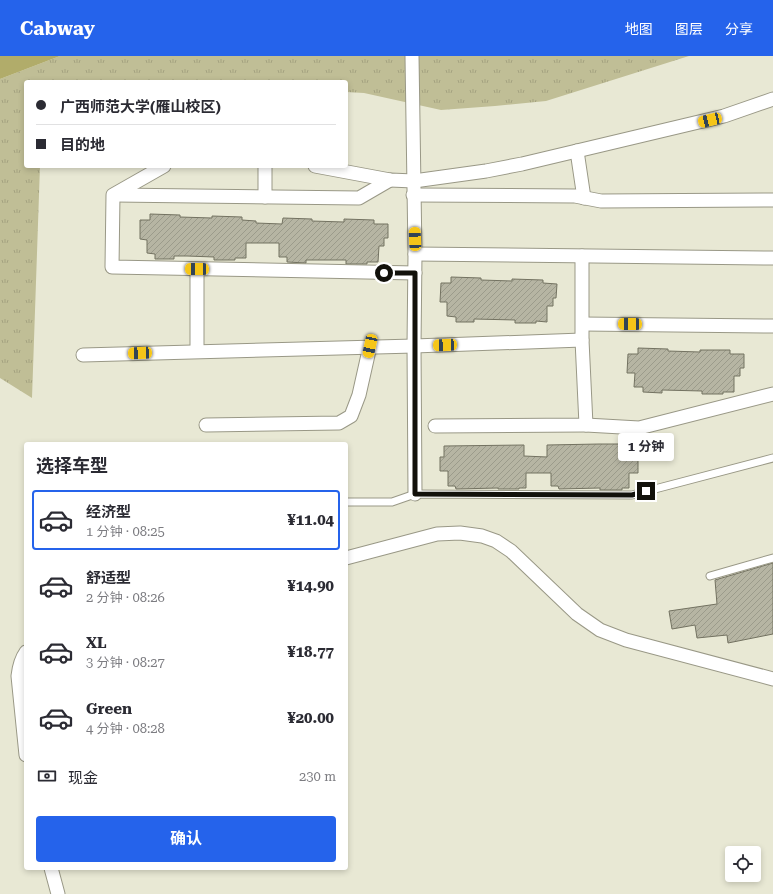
<!DOCTYPE html>
<html lang="zh">
<meta charset="utf-8">
<style>
:root{--surface:#fff;--page:#f7f7f7;--text:#2b2b33;--muted:#7c7c81;--line:#e1e1e2;--accent:#2563eb}
body{margin:0;font-family:"Roboto Serif","Noto Sans SC",serif;background:var(--page);color:var(--text);height:100vh;display:flex;flex-direction:column;font-size:15px;white-space:nowrap}
*{box-sizing:border-box;margin:0}
p{font-size:13px;color:var(--muted)}
.icon{flex:none;width:22px;height:22px;fill:none;stroke:currentColor;stroke-width:2;stroke-linecap:round;stroke-linejoin:round}
.map{position:relative;flex:1;overflow:hidden}
.details{position:absolute;left:24px;top:386px;width:324px;height:428px;display:flex;flex-direction:column;background:var(--surface);border-radius:4px;box-shadow:0 2px 6px #0003}
.details>*{flex:none}
.guide{position:absolute;left:24px;top:24px;width:324px;height:88px;border-radius:4px;box-shadow:0 2px 6px #0003;display:grid;align-content:center;height:88px;padding:0 12px;background:var(--surface)}
.buttons{position:absolute;left:725px;top:790px;display:grid;gap:8px}
.buttons a{display:grid;place-items:center;width:36px;height:36px;border-radius:4px;background:var(--surface);box-shadow:0 2px 6px #0003;font-size:20px}
.end{position:absolute;width:18px;height:18px;margin:-9px;border:5px solid #12110b;background:#fff;box-shadow:0 0 0 2px #fff}
.from{border-radius:50%}
.bubble{position:absolute;height:28px;border-radius:4px;background:var(--surface);box-shadow:0 2px 6px #0003;font-size:13px;font-weight:700;line-height:28px;text-align:center}
.car{position:absolute;width:12px;height:24px;margin:-12px -6px;border-radius:5px;box-shadow:0 0 3px 1px #0007;background:linear-gradient(#f5c518 24%,#345 0 40%,#f5c518 0 76%,#345 0 86%,#f5c518 0)}
.guide b{display:flex;align-items:center;gap:14px;height:38px;font-size:15px}
.guide b+b{border-top:1px solid var(--line)}
.guide i{width:10px;height:10px;background:var(--text)}
ul{padding:0;list-style:none}
li{display:flex;align-items:center;gap:12px;height:60px;margin:0 8px 6px;padding:0 4px;border:2px solid transparent;border-radius:4px}
li div{flex:1}
li b{display:block;font-size:15px}
li em{font-style:normal;font-weight:700}
li.current{border-color:var(--accent)}
li>.icon{width:36px;height:36px;stroke-width:1.5}
h2{padding:0 12px;font-size:18px;line-height:48px}
.pay{display:flex;align-items:center;gap:10px;height:44px;padding:0 12px;font-size:15px}
.pay p{margin-inline-start:auto}
.cta{display:flex;gap:8px;margin-top:auto;padding:8px 12px}
.cta a{flex:1;height:46px;border-radius:4px;background:var(--accent);color:#fff;font-size:16px;font-weight:700;line-height:46px;text-align:center}
header{display:flex;align-items:center;gap:24px;box-sizing:border-box;height:56px;padding:0 20px;background:var(--accent);color:#fff}
header strong{font-size:19px}
nav{display:flex;gap:22px;margin-inline-start:auto;font-size:14px}
.map>svg:first-child{display:block}
</style>
<header>
<strong>Cabway</strong>
<nav><a>地图</a><a>图层</a><a>分享</a></nav>
</header>
<div class="map">
<svg width="773" height="838" viewBox="0 0 773 838">
<defs>
<pattern id="grass-tufts" width="24" height="20" patternUnits="userSpaceOnUse"><rect width="24" height="20" fill="#c0be96"/><path d="M3 7l-1-3M5 7V3M7 7l1-3M15 17l-1-3M17 17v-4M19 17l1-3" fill="none" stroke="#a4a280"/></pattern>
<pattern id="building-hatch" width="6" height="6" patternUnits="userSpaceOnUse"><rect width="6" height="6" fill="#b6b5a3"/><path d="M-1 1l2-2M0 6l6-6M5 7l2-2" fill="none" stroke="#9b9b8b"/></pattern>
</defs>
<rect width="100%" height="100%" fill="#e8e8d4"/>
<polygon fill="url(#grass-tufts)" points="60,0 689,0 546,45 495,50 441,54 364,37 346,36 346,26 26,26 26,110 40,110 32,342 0,322 0,23"/>
<polygon fill="#b1ac6a" points="0,0 60,0 0,23"/>
<g fill="url(#building-hatch)" stroke="#737261">
<polygon points="150,158 180,159 180,161 212,162 212,160 242,161 242,164 256,165 256,167 282,168 283,162 312,163 312,165 344,166 344,163 374,164 374,168 388,168 388,182 384,182 384,190 379,190 378,206 367,206 367,208 346,208 346,204 306,204 306,207 287,206 287,201 279,201 279,187 246,187 246,202 235,202 235,204 214,204 214,201 187,200 174,200 174,203 155,203 155,198 147,197 147,184 140,183 140,164 150,164"/>
<polygon points="451,221 481,222 481,224 512,225 512,223 543,224 543,227 557,228 556,242 553,242 553,250 547,250 547,266 536,265 536,267 515,267 515,264 474,263 474,266 456,266 456,261 447,260 447,246 440,246 441,227 451,227"/>
<polygon points="638,292 668,293 668,295 700,296 700,294 730,294 730,298 744,298 744,312 740,312 740,320 734,320 734,336 723,336 723,338 702,338 702,335 662,334 662,337 643,336 643,331 634,331 635,317 627,317 628,298 638,298"/>
<polygon points="599,388 627,388 627,403 638,403 638,417 629,417 629,432 622,432 622,434 600,434 600,432 559,433 558,430 551,430 551,417 526,417 526,432 519,432 519,433 498,433 498,432 456,433 455,430 448,430 448,415 440,415 440,401 444,401 444,390 524,389 524,400 547,401 547,389"/>
<polygon points="773,507 773,578 728,587 727,579 697,582 695,569 672,573 669,555 717,548 715,524"/>
</g>
<g fill="none" stroke-linecap="round" stroke-linejoin="round">
<defs>
<g id="service">
<polyline points="346,446 392,446 415,438 632,439 773,402"/>
<polyline points="710,520 773,502"/>
</g>
<g id="minor">
<polyline points="412,0 415,198 414,290 415,438"/>
<polyline points="577,95 584,142"/>
<polyline points="164,110 113,139 112,211 415,217"/>
<polyline points="315,110 390,124 414,125 486,115 522,108 724,60 773,43"/>
<polyline points="115,139 359,142 390,124"/>
<polyline points="413,139 575,140 601,145 773,144"/>
<polyline points="265,141 265,110"/>
<polyline points="415,198 773,202"/>
<polyline points="583,268 773,270"/>
<polyline points="197,295 197,213"/>
<polyline points="83,299 414,290 582,284"/>
<polyline points="206,369 339,367 351,360 359,339 370,290"/>
<polyline points="586,369 639,372 773,338"/>
<polyline points="435,370 586,369 582,284 582,200"/>
<polyline points="346,502 437,478 460,477 482,480 496,485 511,495 577,558 600,574 626,584 773,623"/>
<path d="M 26,596 C 21,603 19,611 18,620 L 26,699"/>
<polyline points="51,812 58,838"/>
</g>
</defs>
<use href="#service" stroke="#999886" stroke-width="9"/>
<use href="#minor" stroke="#999886" stroke-width="15"/>
<use href="#service" stroke="#fff" stroke-width="7"/>
<use href="#minor" stroke="#fff" stroke-width="13"/>
</g>
<g fill="none" stroke-linecap="round" stroke-linejoin="round">
<polyline stroke="#12110b" stroke-width="5" points="384,217 415,217 415,438 632,439 646,435"/>
</g>
</svg>
<div class="buttons">
<a><svg class="icon" aria-label="locate" viewBox="0 0 24 24"><circle cx="12" cy="12" r="6"/><path d="M12 2v4M12 18v4M2 12h4M18 12h4"/></svg></a>
</div>
<i class="end from" style="left:384px;top:217px"></i>
<i class="end" style="left:646px;top:435px"></i>
<div class="bubble" style="left:618px;top:377px;width:56px">1 分钟</div>
<i class="car" style="left:710px;top:64px;rotate:257deg"></i>
<i class="car" style="left:415px;top:183px;rotate:358deg"></i>
<i class="car" style="left:197px;top:213px;rotate:271deg"></i>
<i class="car" style="left:630px;top:268px;rotate:271deg"></i>
<i class="car" style="left:445px;top:289px;rotate:268deg"></i>
<i class="car" style="left:370px;top:290px;rotate:192deg"></i>
<i class="car" style="left:140px;top:297px;rotate:268deg"></i>
<div class="guide">
<b><i class="from"></i>广西师范大学(雁山校区)</b>
<b><i></i>目的地</b>
</div>
<section class="details">
<h2>选择车型</h2>
<ul>
<li class="current"><svg class="icon" aria-label="car" viewBox="0 0 24 24"><path d="M5 17H2v-5l4-1 3-4h7l3 4 3 1v5h-3M9 17h6M6 11h13"/><circle cx="7" cy="17" r="2"/><circle cx="17" cy="17" r="2"/></svg><div><b>经济型</b><p>1 分钟 · 08:25</p></div><em>¥11.04</em></li>
<li><svg class="icon" aria-label="car" viewBox="0 0 24 24"><path d="M5 17H2v-5l4-1 3-4h7l3 4 3 1v5h-3M9 17h6M6 11h13"/><circle cx="7" cy="17" r="2"/><circle cx="17" cy="17" r="2"/></svg><div><b>舒适型</b><p>2 分钟 · 08:26</p></div><em>¥14.90</em></li>
<li><svg class="icon" aria-label="car" viewBox="0 0 24 24"><path d="M5 17H2v-5l4-1 3-4h7l3 4 3 1v5h-3M9 17h6M6 11h13"/><circle cx="7" cy="17" r="2"/><circle cx="17" cy="17" r="2"/></svg><div><b>XL</b><p>3 分钟 · 08:27</p></div><em>¥18.77</em></li>
<li><svg class="icon" aria-label="car" viewBox="0 0 24 24"><path d="M5 17H2v-5l4-1 3-4h7l3 4 3 1v5h-3M9 17h6M6 11h13"/><circle cx="7" cy="17" r="2"/><circle cx="17" cy="17" r="2"/></svg><div><b>Green</b><p>4 分钟 · 08:28</p></div><em>¥20.00</em></li>
</ul>
<div class="pay"><svg class="icon" aria-label="cash" viewBox="0 0 24 24"><path d="M3 7h18v10H3z"/><circle cx="12" cy="12" r="2"/></svg>现金<p>230 m</p></div>
<div class="cta"><a>确认</a></div>
</section>
</div>
